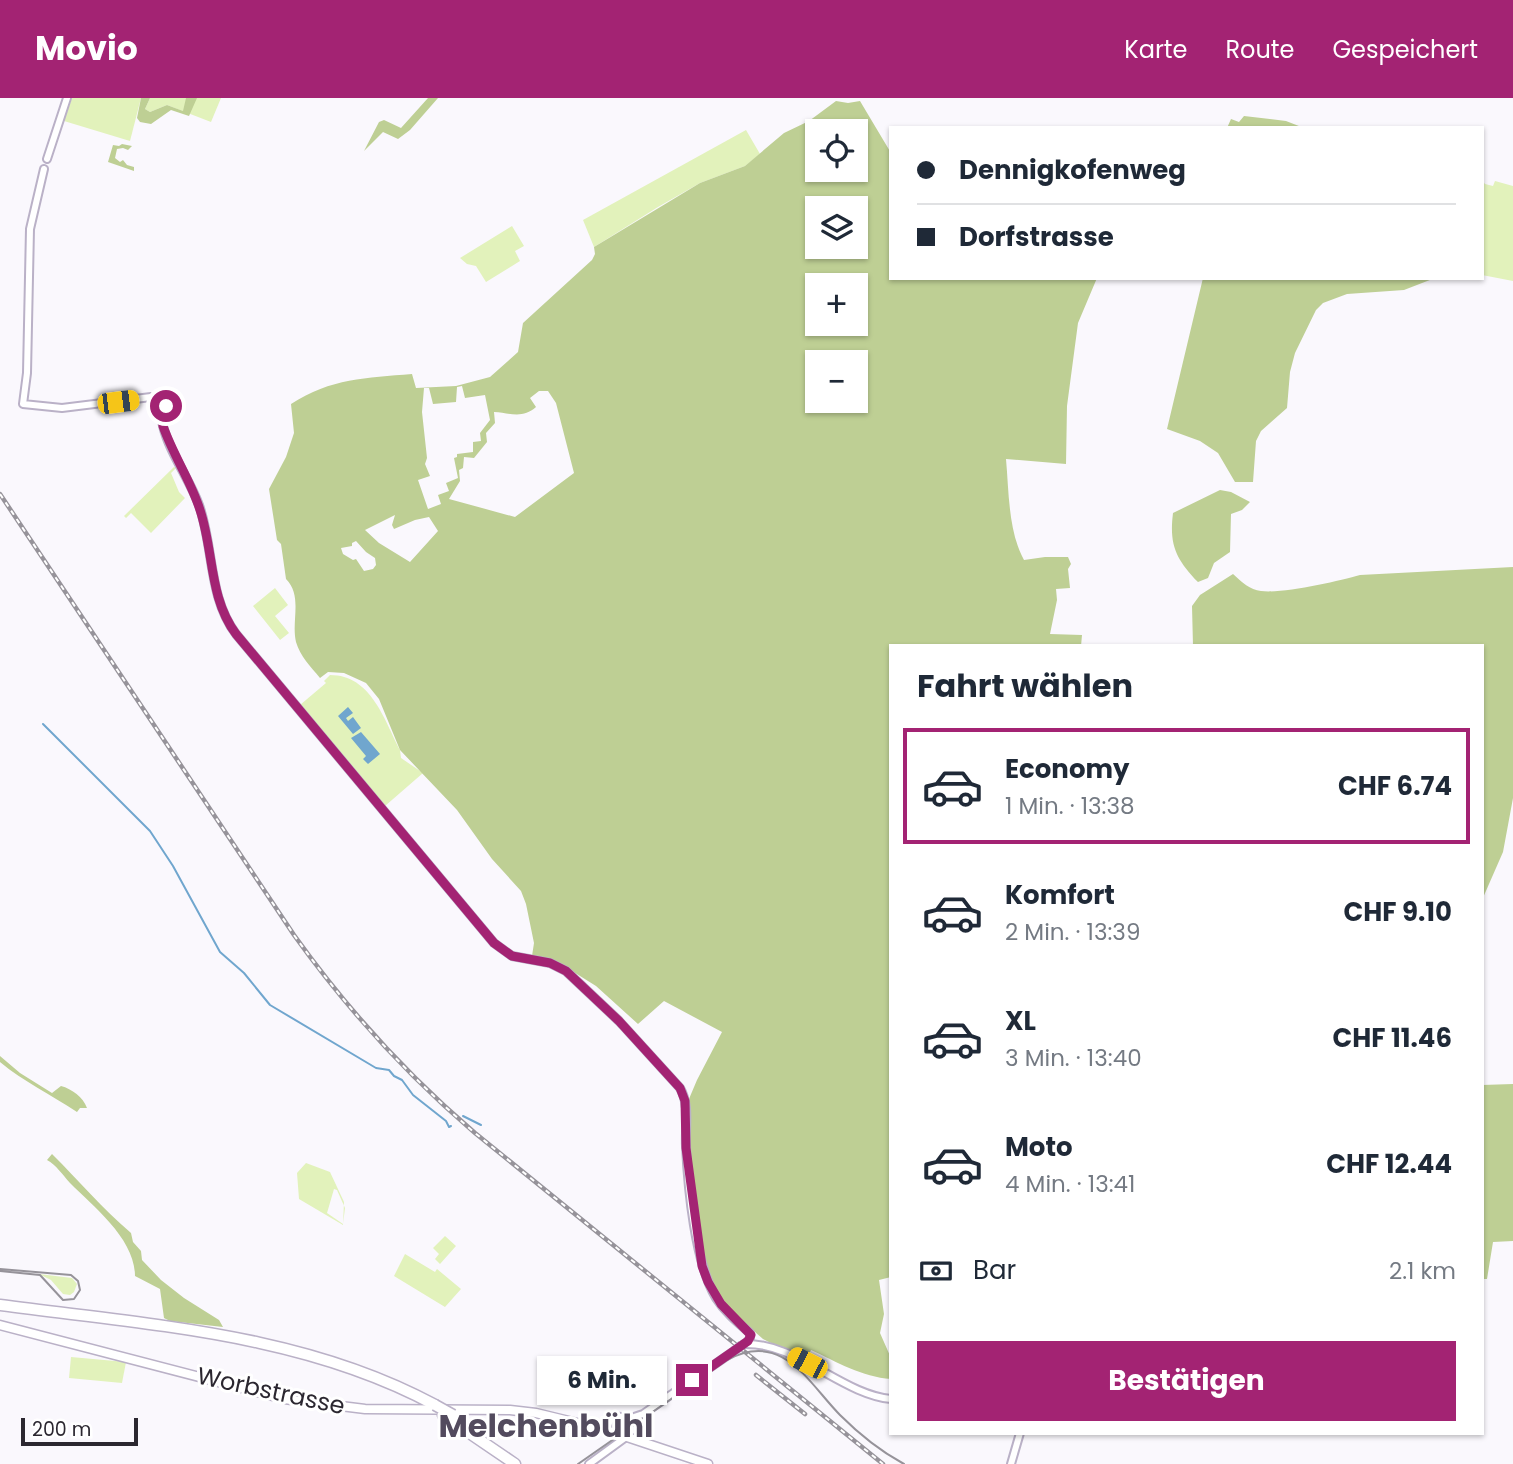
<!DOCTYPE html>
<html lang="de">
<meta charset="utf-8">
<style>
:root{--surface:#fff;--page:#f6f6f7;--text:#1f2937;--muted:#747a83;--line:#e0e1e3;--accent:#a32373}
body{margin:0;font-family:Poppins,sans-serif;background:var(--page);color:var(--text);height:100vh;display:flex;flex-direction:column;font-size:26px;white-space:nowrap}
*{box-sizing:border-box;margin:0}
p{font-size:23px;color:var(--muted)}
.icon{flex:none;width:38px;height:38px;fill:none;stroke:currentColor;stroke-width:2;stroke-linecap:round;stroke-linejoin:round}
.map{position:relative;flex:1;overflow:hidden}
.drawer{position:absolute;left:889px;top:546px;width:595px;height:791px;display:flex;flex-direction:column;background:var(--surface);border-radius:0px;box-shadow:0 2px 5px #0004}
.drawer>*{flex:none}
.top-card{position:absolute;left:889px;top:28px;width:595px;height:154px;border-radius:0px;box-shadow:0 2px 5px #0004;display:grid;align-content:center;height:154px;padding:0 28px;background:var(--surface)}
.buttons{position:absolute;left:805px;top:21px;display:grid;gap:14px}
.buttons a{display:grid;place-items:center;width:63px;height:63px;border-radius:0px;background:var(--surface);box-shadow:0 2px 5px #0004;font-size:35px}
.scale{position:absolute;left:21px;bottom:18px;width:117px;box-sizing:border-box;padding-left:7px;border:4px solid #2b2730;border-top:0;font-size:19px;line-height:24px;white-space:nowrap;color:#2b2730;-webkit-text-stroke:5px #fff;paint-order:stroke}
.end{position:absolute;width:32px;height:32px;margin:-16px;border:9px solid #a32373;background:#fff;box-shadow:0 0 0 4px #fff}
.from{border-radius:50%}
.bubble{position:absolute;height:49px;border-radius:0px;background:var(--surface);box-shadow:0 2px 5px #0004;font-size:23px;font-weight:700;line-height:49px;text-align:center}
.car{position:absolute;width:21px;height:42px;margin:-21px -10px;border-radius:9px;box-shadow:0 0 5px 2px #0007;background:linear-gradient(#f5c518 24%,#345 0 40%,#f5c518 0 76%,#345 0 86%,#f5c518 0)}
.top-card b{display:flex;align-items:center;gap:24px;height:66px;font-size:26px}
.top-card b+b{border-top:2px solid var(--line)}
.top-card i{width:18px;height:18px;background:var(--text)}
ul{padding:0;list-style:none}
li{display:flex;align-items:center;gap:21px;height:116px;margin:0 14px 10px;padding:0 14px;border:4px solid transparent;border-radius:0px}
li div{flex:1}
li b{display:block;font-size:26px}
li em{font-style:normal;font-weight:700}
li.current{border-color:var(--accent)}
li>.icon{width:63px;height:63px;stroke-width:1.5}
h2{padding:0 28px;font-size:32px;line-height:84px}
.pay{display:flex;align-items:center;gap:18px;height:77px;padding:0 28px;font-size:26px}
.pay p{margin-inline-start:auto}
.action{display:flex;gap:14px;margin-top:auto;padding:14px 28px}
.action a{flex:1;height:80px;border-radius:0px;background:var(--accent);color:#fff;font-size:28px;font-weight:700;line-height:80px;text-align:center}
header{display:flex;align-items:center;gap:42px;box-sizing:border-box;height:98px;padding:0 35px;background:var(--accent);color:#fff}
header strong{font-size:33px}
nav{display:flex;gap:38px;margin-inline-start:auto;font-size:24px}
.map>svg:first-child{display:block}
</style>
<header>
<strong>Movio</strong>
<nav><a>Karte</a><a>Route</a><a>Gespeichert</a></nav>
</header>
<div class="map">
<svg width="1513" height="1366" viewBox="0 0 1513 1366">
<rect width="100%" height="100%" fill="#faf8fd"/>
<g fill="#e2f2bb" fill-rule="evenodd">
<polygon points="72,0 141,0 130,43 64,23"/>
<polygon points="150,0 221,0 211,24 167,7 150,14 145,11"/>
<polygon points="746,32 760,56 745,68 700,85 658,109 594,149 583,122"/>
<polygon points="1482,82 1485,86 1493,88 1495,83 1513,88 1513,183 1482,177"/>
<polygon points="512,128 524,148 515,153 520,163 486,184 476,168 467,166 460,160"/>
<polygon points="174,369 176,370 171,375 179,394 185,400 151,435 131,415 126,420 124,418"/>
<polygon points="275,490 288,507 275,518 289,535 280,542 253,508"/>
<path d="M 330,577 C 371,577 384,621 400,652 L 401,660 L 423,675 L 385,708 L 300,607 L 326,585 L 324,583 Z"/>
<path d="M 306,1065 L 330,1074 L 344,1104 L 343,1127 L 299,1101 L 297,1075 ZM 334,1091 L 337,1092 L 345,1110 L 343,1126 L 327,1115 Z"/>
<polygon points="445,1138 456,1148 440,1166 435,1161 439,1156 433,1150"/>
<polygon points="405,1156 435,1174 437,1171 461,1191 445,1209 394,1178"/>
<polygon points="39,1176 72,1180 77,1186 74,1194 70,1197 63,1196 51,1182"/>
<polygon points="71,1259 126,1264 122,1285 69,1280"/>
</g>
<g fill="#becf94" fill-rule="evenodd">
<polygon points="141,0 150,0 145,11 150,14 167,7 183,13 186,0 197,0 189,18 171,12 151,26 140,24 137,20"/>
<polygon points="428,0 438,0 410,32 398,41 383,34 364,53 379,24 384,22 401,30"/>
<path d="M 836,3 L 848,5 L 860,3 L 891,55 L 891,180 L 1097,180 L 1078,225 L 1067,308 L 1066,366 L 1006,361 C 1009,393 1008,433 1024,462 L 1045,459 L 1068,459 L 1071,466 L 1068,471 L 1070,490 L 1056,491 L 1057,502 L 1050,536 L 1082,537 L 1081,548 L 891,548 L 891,1179 L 879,1182 L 884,1216 L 880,1235 L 891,1260 L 891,1281 C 862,1279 837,1264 811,1252 L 806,1263 L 763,1241 L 722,1205 L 701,1163 L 693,1110 L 686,1008 L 697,982 L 722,934 L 664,903 L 638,926 L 596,888 L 556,863 L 532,858 L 534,845 L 526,806 L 521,793 L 492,761 L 457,712 L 400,652 L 379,601 L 366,585 L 344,575 L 328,574 L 320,580 C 311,569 300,558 296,544 C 291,523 303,498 286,481 L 281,446 L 277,442 L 269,391 L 286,359 L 294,335 L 291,306 C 331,280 366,280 412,276 L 416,290 L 456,288 L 490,279 L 518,254 L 523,225 L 592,162 L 595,156 L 594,149 L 700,85 L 745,68 L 784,35 L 809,23 ZM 817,33 L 856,33 L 856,72 L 817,72 ZM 817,110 L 856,110 L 856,149 L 817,149 ZM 817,187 L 856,187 L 856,226 L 817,226 ZM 817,264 L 856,264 L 856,303 L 817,303 ZM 462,288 L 465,300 L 485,297 L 490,322 L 480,335 L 481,343 L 473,344 L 473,354 L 457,356 L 457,359 L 454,360 L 458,380 L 446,385 L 449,393 L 438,397 L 441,406 L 428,411 L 418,382 L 430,378 L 425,366 L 427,360 L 422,314 L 424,290 L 429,290 L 433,306 L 456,304 L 457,289 ZM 539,293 L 548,293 L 556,305 L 574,375 L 515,419 L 449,401 L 460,383 L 459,372 L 463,370 L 464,359 L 474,360 L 487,344 L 486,335 L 495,325 L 494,314 C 510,315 523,321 536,309 L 530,300 ZM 395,417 L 392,427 L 394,431 L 415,422 L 429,419 L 438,433 L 410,464 L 379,445 L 365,432 ZM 356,443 L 366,454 L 375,460 L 376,467 L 373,471 L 364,473 L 356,461 L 353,462 L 343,456 L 341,450 L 352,448 L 352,445 Z"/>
<polygon points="1244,18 1286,23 1304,30 1227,30 1231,21 1239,24"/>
<polygon points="122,46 132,48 128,52 123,50 117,51 115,60 120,64 123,62 127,67 134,69 134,73 108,64 113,47 119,48"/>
<polygon points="1203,180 1435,180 1404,192 1347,196 1323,205 1316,212 1295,255 1290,274 1287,310 1261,333 1256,343 1253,384 1235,384 1218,355 1200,343 1167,331"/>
<path d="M 1220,392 L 1231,394 L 1250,404 L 1242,412 L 1231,416 L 1230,454 L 1214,465 L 1208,480 L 1198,484 C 1176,461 1169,447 1173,415 Z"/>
<path d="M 1513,469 L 1513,700 L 1503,754 L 1482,802 L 1482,548 L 1193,548 L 1192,508 L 1200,497 L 1233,476 C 1242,484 1250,492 1261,493 C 1282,496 1339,483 1360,477 Z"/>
<path d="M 0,958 L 20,975 L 52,995 L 61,988 C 72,991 83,999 87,1010 L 80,1010 L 77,1014 C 50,996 24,984 0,964 Z"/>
<polygon points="1513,986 1513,1143 1493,1144 1487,1181 1482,1181 1482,987"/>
<path d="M 52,1056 C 79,1083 102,1110 131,1135 L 133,1144 L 141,1153 L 142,1162 L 161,1182 L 184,1200 L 219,1222 L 223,1229 L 170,1223 L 164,1220 L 160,1191 L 135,1178 C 135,1141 94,1109 70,1085 C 63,1077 56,1067 47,1062 Z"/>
</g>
<g fill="#70a6ce">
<polygon points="348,609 353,615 346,620 348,623 353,619 361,630 353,636 338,618"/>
<polygon points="361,634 380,656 368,666 363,661 366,658 351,640"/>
</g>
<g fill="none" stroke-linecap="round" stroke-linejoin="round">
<g stroke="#70a6ce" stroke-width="2">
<polyline points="43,626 150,733 173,768 220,854 244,875 270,907 376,970 389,972 394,978 402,982 413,997 446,1023 449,1029 451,1028"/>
<polyline points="463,1018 481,1027"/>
</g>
<defs>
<g id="minor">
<polyline points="47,61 67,0"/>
<path d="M 44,71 L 30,131 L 27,275 L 23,306 L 62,310 L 151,299 L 164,302 C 167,311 160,318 163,328 C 170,356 189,380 199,407 C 214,450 208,499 236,536 L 494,845 L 512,858 L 550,865 L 566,873 L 619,923 L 680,990 C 690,1007 685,1029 686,1048 C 688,1090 695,1165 716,1200 C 725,1214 737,1224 750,1235 L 750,1241 L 746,1245"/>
<path d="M 744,1246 C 796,1244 843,1297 891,1301"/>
<polyline points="606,1332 612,1318 631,1320 643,1316 734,1253"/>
<polyline points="589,1366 626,1339"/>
<polyline points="1011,1366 1020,1335"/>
</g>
<polyline id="major" points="0,1227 284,1301 365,1311 510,1312 536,1315 606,1332 708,1366"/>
<g id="highway">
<path d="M 0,1207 C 148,1227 302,1235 435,1307"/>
<polyline points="443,1317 515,1366"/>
</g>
</defs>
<use href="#minor" stroke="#bab1c7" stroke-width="10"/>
<use href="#major" stroke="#bab1c7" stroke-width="11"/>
<use href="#highway" stroke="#bab1c7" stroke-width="13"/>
<use href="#minor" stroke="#fff" stroke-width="6"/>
<use href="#major" stroke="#fff" stroke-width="8"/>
<use href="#highway" stroke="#fff" stroke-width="10"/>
<g stroke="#96939a" stroke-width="2">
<polyline points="0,1171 71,1177 78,1183 80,1192 74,1201 63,1202 40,1177 0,1173"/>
<path d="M 578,1366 L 727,1262 C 782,1232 807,1283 840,1317 C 859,1336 880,1353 904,1366"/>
</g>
<defs>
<g id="rail">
<path d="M 0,396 L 294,837 C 347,911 406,976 475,1035 L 883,1366"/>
<polyline points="756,1277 805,1316"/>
</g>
</defs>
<use href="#rail" stroke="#96939a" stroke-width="4.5"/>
<use href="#rail" stroke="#fff" stroke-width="2" stroke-dasharray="5" stroke-linecap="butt"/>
<defs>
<polyline id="minor-bridge" points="734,1253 742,1247"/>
<polyline id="highway-bridge" points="435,1307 453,1317"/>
</defs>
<use href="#minor-bridge" stroke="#bab1c7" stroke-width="10" stroke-linecap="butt"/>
<use href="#highway-bridge" stroke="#bab1c7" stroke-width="13" stroke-linecap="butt"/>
<use href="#minor-bridge" stroke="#fff" stroke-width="6"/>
<use href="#highway-bridge" stroke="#fff" stroke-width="10"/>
</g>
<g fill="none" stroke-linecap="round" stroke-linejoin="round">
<path stroke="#a32373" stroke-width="9" d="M 166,308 L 162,316 L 163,328 C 173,357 191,383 200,412 C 214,454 209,500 236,536 L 494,845 L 512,858 L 550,865 L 566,873 L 619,923 L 680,990 L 685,1003 L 686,1050 L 702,1168 L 708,1184 L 721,1206 L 751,1237 L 748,1243 L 692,1282"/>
</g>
<g text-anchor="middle" stroke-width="6" stroke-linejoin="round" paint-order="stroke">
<g font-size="24" fill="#2b2730" stroke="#fff">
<text transform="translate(271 1293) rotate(12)" y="8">Worbstrasse</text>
</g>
<g font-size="32" font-weight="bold" fill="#534b5e" stroke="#fff">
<text x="546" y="1339">Melchenbühl</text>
</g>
</g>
</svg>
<div class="buttons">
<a><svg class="icon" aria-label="locate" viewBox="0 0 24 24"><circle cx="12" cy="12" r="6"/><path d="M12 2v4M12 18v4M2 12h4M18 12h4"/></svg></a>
<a><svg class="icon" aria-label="layers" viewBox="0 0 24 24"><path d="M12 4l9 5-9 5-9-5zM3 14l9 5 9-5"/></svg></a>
<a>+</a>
<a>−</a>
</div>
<div class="scale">200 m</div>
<i class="end from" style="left:166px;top:308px"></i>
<i class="end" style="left:692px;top:1282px"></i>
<div class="bubble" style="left:537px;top:1258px;width:130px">6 Min.</div>
<i class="car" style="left:118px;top:304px;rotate:83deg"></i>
<i class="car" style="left:807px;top:1265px;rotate:297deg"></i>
<div class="top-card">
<b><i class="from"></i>Dennigkofenweg</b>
<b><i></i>Dorfstrasse</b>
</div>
<section class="drawer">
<h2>Fahrt wählen</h2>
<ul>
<li class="current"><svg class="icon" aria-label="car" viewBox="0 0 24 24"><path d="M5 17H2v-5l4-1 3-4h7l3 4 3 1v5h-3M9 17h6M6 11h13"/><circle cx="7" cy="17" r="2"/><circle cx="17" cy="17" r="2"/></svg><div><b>Economy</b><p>1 Min. · 13:38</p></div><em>CHF 6.74</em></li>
<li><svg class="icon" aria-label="car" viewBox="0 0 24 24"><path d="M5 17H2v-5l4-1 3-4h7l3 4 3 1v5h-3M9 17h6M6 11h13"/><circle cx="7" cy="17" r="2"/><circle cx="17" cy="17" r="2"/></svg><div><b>Komfort</b><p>2 Min. · 13:39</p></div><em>CHF 9.10</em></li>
<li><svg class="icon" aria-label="car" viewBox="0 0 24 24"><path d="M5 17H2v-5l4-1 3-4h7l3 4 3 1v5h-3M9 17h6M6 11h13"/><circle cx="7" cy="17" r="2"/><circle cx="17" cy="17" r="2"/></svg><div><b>XL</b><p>3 Min. · 13:40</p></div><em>CHF 11.46</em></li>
<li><svg class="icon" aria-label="car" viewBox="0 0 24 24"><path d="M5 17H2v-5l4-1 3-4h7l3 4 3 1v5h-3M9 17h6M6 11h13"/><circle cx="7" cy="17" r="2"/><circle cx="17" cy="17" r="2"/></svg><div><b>Moto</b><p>4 Min. · 13:41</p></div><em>CHF 12.44</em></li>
</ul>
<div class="pay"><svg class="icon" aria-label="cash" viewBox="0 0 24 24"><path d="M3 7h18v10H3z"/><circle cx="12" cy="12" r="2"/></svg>Bar<p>2.1 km</p></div>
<div class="action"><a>Bestätigen</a></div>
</section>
</div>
